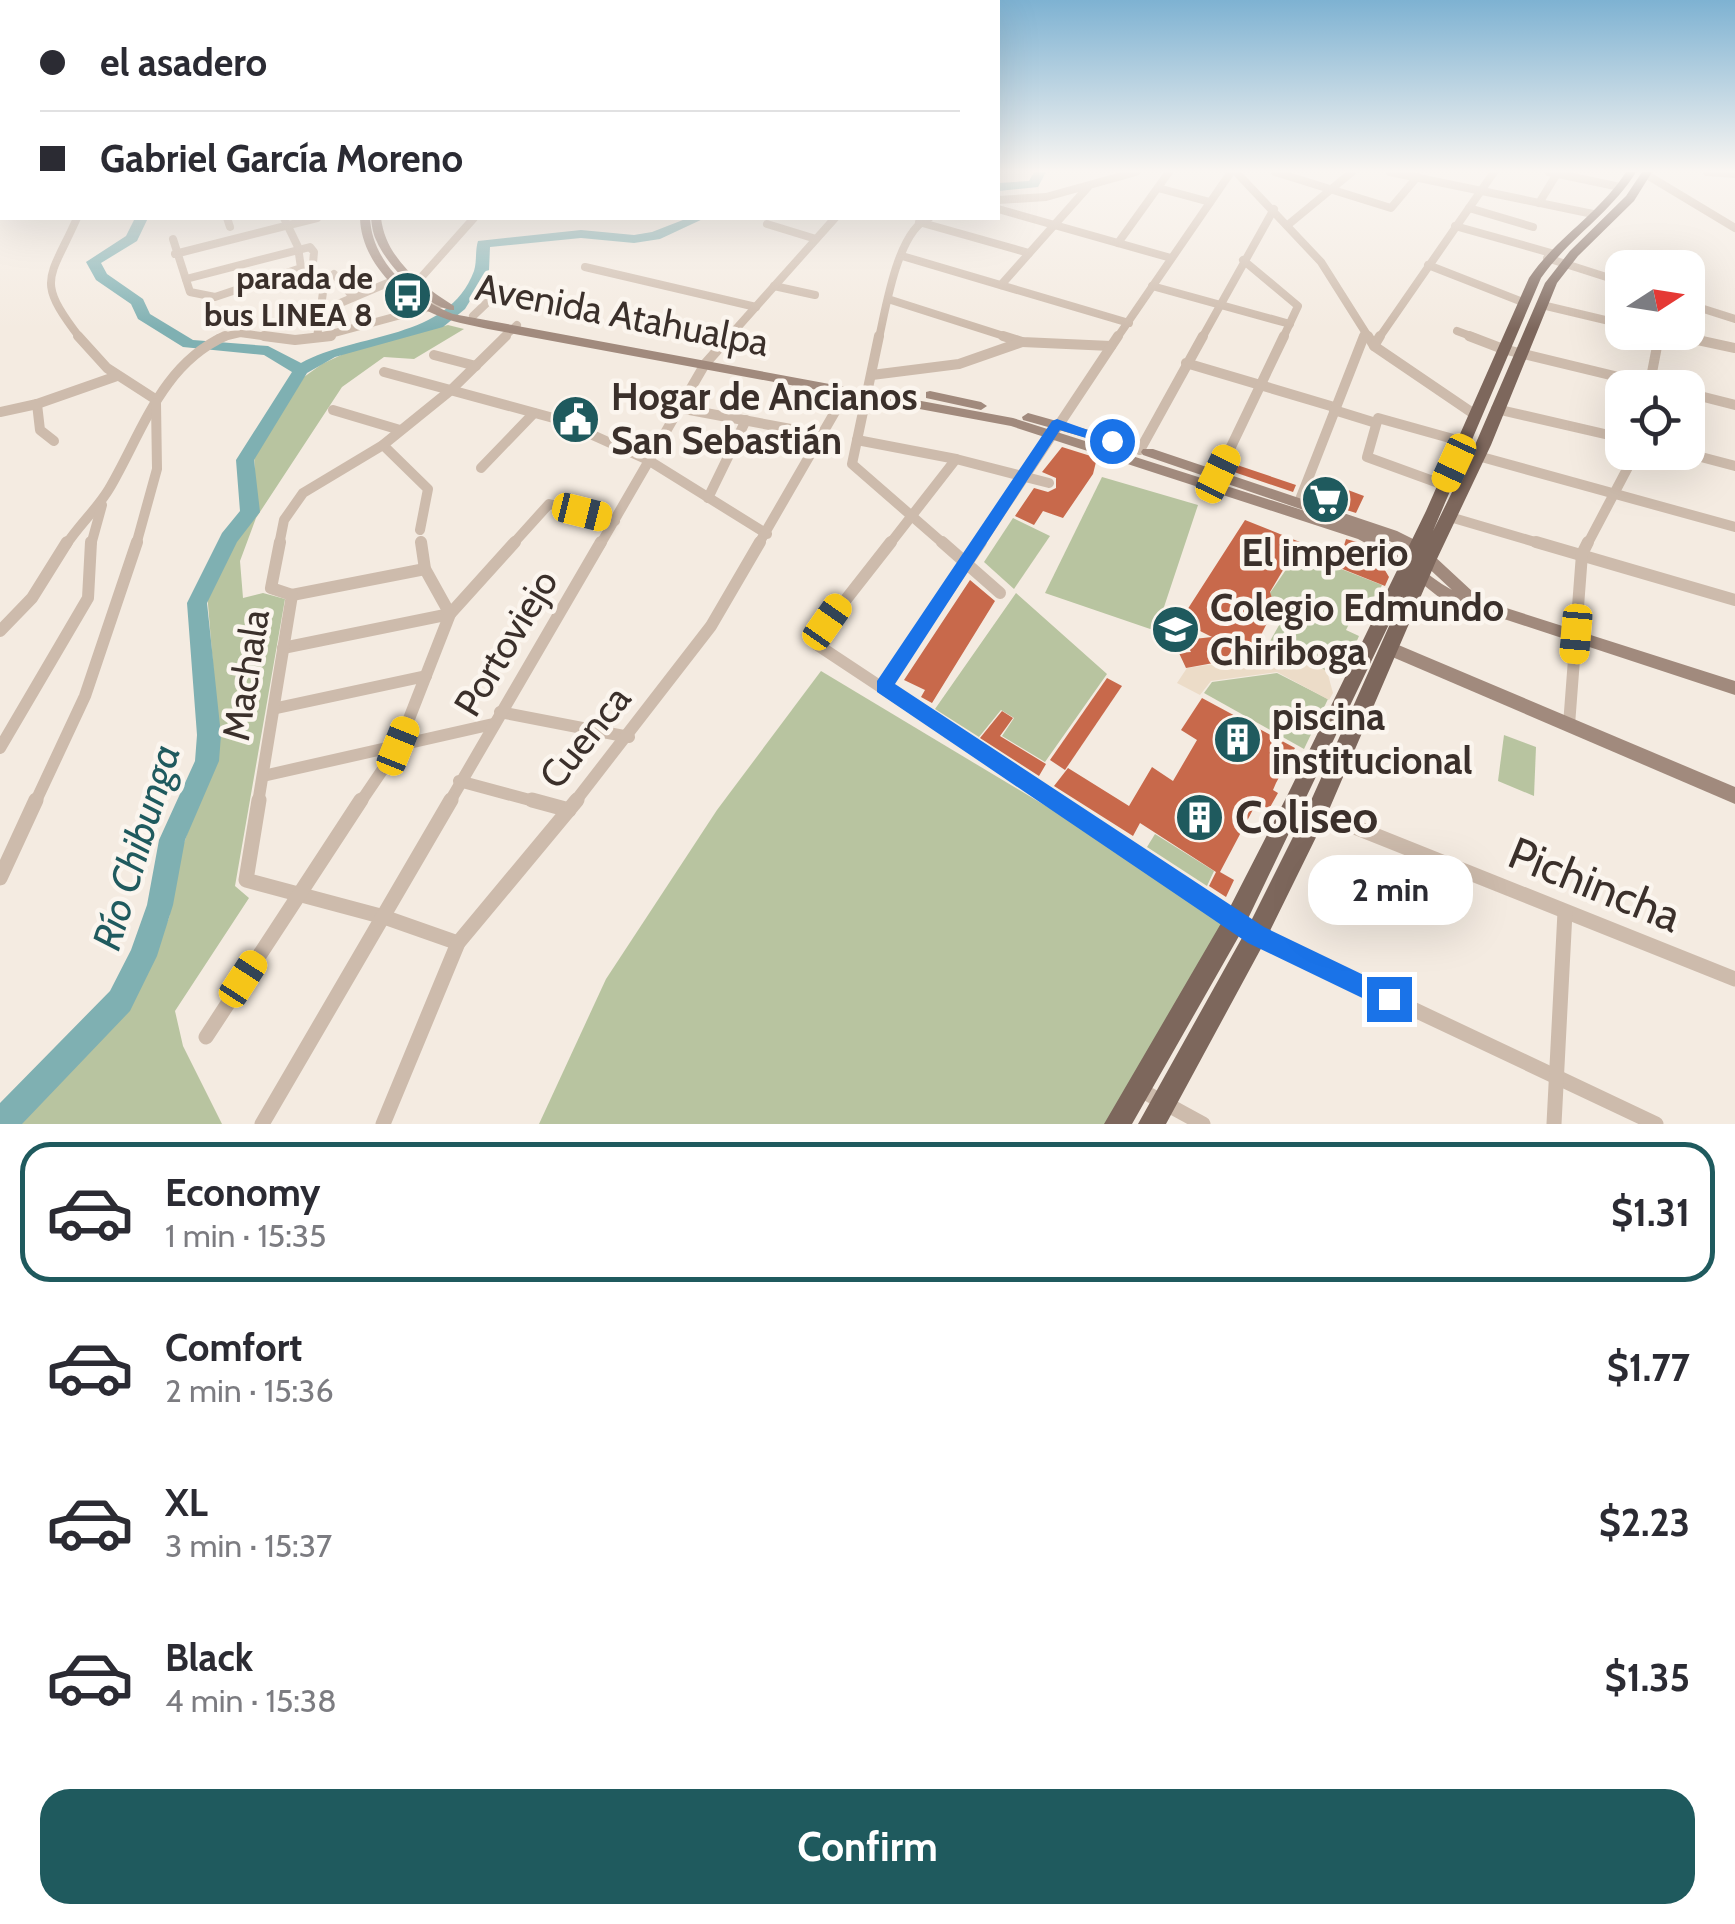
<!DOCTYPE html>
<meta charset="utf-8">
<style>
:root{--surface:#fff;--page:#f2f2f3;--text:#2b2b33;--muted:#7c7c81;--line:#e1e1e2;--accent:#1f5a5e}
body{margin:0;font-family:Cabin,sans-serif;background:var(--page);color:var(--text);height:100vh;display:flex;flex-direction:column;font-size:38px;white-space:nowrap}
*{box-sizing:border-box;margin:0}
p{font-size:32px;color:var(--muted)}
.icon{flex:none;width:55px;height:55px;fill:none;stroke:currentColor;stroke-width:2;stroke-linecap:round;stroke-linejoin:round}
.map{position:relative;height:1124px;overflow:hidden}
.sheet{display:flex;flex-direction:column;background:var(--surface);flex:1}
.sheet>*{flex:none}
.top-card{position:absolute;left:0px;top:0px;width:1000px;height:220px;box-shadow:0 10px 40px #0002;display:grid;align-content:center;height:220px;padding:0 40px;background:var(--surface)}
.needle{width:65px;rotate:78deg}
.buttons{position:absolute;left:1605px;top:250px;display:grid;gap:20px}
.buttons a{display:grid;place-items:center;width:100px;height:100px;border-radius:20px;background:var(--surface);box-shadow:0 10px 40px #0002;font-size:50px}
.end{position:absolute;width:45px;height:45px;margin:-22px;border:12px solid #1a73e8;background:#fff;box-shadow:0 0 0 5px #fff}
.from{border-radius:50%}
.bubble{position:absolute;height:70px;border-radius:30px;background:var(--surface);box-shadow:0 10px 40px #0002;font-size:32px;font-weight:800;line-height:70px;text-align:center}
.car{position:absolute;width:30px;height:60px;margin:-30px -15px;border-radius:12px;box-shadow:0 0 8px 2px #0007;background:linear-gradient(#f5c518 24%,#345 0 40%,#f5c518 0 76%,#345 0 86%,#f5c518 0)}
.top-card b{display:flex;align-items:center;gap:35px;height:95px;font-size:38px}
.top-card b+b{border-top:2px solid var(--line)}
.top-card i{width:25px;height:25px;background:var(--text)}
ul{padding:18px 0 0;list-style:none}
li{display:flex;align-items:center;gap:30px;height:140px;margin:0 20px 15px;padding:0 20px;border:5px solid transparent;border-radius:30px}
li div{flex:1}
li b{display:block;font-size:38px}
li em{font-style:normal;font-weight:800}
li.selected{border-color:var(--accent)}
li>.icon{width:90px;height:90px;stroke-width:1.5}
.action{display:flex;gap:20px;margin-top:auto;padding:20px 40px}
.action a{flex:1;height:115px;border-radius:30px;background:var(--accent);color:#fff;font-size:40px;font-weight:800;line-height:115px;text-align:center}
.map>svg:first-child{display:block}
</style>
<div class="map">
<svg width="1735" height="1124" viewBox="0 0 1735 1124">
<rect width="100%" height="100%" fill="#f4ebe1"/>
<g fill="#b8c4a0">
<polygon points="448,325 464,329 414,359 384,357 342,387 256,518 240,561 243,598 263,593 285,599 235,886 249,898 175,1011 183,1046 222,1124 6,1124 90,1048 136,990 169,918 180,854 208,775 218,726 207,592 256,496 254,455 304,377 322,364 354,349"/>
<polygon points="1102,477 1198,505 1156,631 1045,593"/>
<polygon points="1013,518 1050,536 1014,589 984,562"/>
<polygon points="1290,549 1382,585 1369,613 1357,608 1346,630 1359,636 1351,654 1335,652 1326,671 1269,643 1287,611 1274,604 1270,593 1294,558"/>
<polygon points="1016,593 1107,674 1045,762 1002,736 1014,718 1001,710 979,737 935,709"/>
<polygon points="821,671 1229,916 1107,1124 539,1124 606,979 717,810"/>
<polygon points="1277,673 1328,699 1304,749 1204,693 1212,682"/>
<polygon points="1504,735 1536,747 1534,796 1498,781"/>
<polygon points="1155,834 1214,871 1207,886 1147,847"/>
</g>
<polygon fill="#ecdcc8" points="1265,641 1327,671 1333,693 1329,700 1277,672 1211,681 1200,695 1177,683 1187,668 1269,656 1270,653 1261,648"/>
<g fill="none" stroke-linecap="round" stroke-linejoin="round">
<g fill="#7fb0b2" fill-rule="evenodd">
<polygon points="1034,172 1046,172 1038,187 998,191 998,183 1029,181"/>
<path d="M 135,218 L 148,218 L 137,241 L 101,263 L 107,274 L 143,299 L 150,314 L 193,340 L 268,346 L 301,363 C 357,332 448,341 474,271 C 477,262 475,250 478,241 L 581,230 L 634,235 L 652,232 L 688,218 L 705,218 L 660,239 L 634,243 L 581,238 L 490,247 L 489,270 L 465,309 L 443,327 L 335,357 L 307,373 L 254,460 L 260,512 L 237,542 L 207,603 L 221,735 L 219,761 L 185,840 L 173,905 L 157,956 L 130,1011 L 22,1124 L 0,1124 L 0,1103 L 110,991 L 131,950 L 147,905 L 159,840 L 195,761 L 197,735 L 187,603 L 222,533 L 240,511 L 236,460 L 292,372 L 264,355 L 183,347 L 138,319 L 131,304 L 96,280 L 86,262 L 126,236 Z"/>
</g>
</g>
<g fill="#c8694b">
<polygon points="1062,447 1097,458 1093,474 1063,518 1043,511 1034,525 1015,516 1034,488 1048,492 1056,488 1056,478 1042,472"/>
<polygon points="1234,464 1296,485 1293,492 1231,471"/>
<polygon points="1315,490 1343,500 1348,490 1364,496 1356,513 1312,499"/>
<polygon points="1245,520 1332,555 1334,550 1342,552 1346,539 1357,542 1377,557 1389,577 1385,586 1295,550 1270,592 1275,607 1281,609 1273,624 1268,621 1254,649 1238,641 1228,656 1230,660 1186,668 1179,653 1191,652 1185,640 1212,637 1180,621"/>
<polygon points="970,580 995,601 932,703 921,697 925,690 904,680"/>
<polygon points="1107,678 1122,686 1065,770 1050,760"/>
<polygon points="1202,698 1295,748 1276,783 1273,790 1278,793 1269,809 1257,802 1220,872 1234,880 1226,897 1209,886 1216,872 1140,823 1133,836 1054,786 1068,768 1129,806 1152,767 1173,781 1197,740 1181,730"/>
<polygon points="1002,711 1013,718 1000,736 1046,764 1039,776 980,738"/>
</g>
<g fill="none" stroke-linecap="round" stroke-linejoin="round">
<g stroke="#cdbbac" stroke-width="8">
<polyline points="1236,172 1321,262 1369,338"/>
<polyline points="1275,172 1391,208 1417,177"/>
<polyline points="1390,172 1593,214"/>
<polyline points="1549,172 1620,187"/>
<polyline points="1707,172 1735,174"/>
<polyline points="1647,175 1735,228"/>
<polyline points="1158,188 1210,202"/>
<polyline points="998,200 1046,197 1136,172"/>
<polyline points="1539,203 1558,172"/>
<polyline points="1469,208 1533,227"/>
<polyline points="998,209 1171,258"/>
<path d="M 77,218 C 49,281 35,279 80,338"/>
<polyline points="227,218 230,227"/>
<polyline points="919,222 1029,253"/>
<polyline points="767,224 816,239"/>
<polyline points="1289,224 1352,172"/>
<polyline points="1455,226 1551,253"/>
<polyline points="173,239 190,292 215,297 301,268 298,247 284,218"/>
<polyline points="1118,243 1169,172"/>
<polyline points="175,254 317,218"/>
<polyline points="902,256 1129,323"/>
<polyline points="1547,258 1622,282"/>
<polyline points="1243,260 1298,306 1283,338"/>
<polyline points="1428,265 1525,303"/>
<polyline points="585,267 756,307"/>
<polyline points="334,274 353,297"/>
<polyline points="186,279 310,247 314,252 312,274 323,292 317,338"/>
<polyline points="1001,285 1088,187"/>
<polyline points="774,286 815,295"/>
<polyline points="1152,286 1290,324"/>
<polyline points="409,291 474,218"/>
<polyline points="891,300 1010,338"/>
<polyline points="338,304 397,279"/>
<polyline points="1688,304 1735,319"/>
<polyline points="1542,305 1622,324"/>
<polyline points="473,316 495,295"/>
<polyline points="1457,331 1476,338"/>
<polyline points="1662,332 1691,338"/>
<polyline points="219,338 240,333 276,338"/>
<polyline points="316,338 442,304"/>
<polyline points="503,338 517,325"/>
<polyline points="728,338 835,218"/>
<path d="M 879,338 C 886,307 898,230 929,218"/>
<polyline points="1117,338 1231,172"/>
<polyline points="1202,338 1274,209"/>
<polyline points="1363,338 1365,333"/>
<polyline points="1379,338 1494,172"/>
<polyline points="1659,338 1660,332"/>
</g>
<g stroke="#cdbbac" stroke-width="10">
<polyline points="78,336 107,368 155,399"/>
<polyline points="264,336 295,340 331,336"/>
<polyline points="879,336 852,464 945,545"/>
<polyline points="1003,336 1022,342 1111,346"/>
<polyline points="1368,336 1374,346 1474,414"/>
<polyline points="1469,336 1503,349 1664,388"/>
<polyline points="1679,336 1735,348"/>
<polyline points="1374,346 1380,336"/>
<polyline points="434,355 476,366"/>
<polyline points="1186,363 1334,407"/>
<polyline points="384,372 557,419 648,460 767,534"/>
<polyline points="872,375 959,364 1022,342"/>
<polyline points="1649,388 1659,336"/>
<polyline points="1688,393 1735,405"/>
<polyline points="37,404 40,430 54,441"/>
<polyline points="679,408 823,435"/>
<polyline points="1496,409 1622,438"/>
<polyline points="333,410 400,430"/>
<polyline points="1334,410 1376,423"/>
<polyline points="0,412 37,404 117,376"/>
<polyline points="857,440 956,459 1049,483"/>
<polyline points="383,445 428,489 420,530"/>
<polyline points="1140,450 1203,336"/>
<polyline points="1682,452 1735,466"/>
<polyline points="1478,456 1735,527"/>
<polyline points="481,468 534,413"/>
<polyline points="1218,474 1284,336"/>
<polyline points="1444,485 1367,457 1378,418 1464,442"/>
<polyline points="708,498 746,420"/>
<polyline points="1299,502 1364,336"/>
<polyline points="1450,517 1545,545"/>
<path d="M 66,545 C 79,525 97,509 109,489 C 142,433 161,365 225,336"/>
<polyline points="91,545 102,505"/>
<polyline points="136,545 157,469 156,403"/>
<polyline points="279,545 284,520 303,493 383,445 451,390 506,336"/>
<polyline points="512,545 549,504 615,521"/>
<polyline points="600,545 705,364 730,336"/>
<polyline points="758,545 847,391"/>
<polyline points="889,545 956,459"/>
<polyline points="979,545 1118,336"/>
<polyline points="1587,545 1636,452"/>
</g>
<g stroke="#cdbbac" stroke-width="12">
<polyline points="891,542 815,639 816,644 1056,803"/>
<polyline points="942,542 1000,593"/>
<polyline points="1536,542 1735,600"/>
<polyline points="292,595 425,569"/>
<polyline points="0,631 32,598 67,542"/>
<polyline points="283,648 450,614 515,542"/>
<polyline points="884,686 981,542"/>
<polyline points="277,708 426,676"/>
<polyline points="500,712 629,737"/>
<polyline points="1569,725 1582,554 1588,542"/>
<polyline points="0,748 88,598 91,542"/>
<polyline points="263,776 493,724"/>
<polyline points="459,781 541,803"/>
<polyline points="35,803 85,696 137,542"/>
<polyline points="258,803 292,595 271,588 280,542"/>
<polyline points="360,803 398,747 450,614 425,569 421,542"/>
<polyline points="449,803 601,542"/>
<polyline points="574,803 711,626 760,542"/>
</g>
<g stroke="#cdbbac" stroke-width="15">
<polyline points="259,800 246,880 384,917 458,943"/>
<polyline points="532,800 569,810"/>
<polyline points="1052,800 1256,935 1656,1124"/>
<polyline points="1317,812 1735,979"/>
<polyline points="0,878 36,800"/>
<polyline points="206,1037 361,800"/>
<polyline points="1137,1088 1203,1124"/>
<polyline points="262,1124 451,800"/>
<polyline points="383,1124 458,943 577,800"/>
<polyline points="1554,1124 1565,912"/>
</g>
<g fill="#a18a7d" fill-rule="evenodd">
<path d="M 360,218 L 370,218 C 372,263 413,298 453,314 L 1013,418 L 1321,516 L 1143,455 L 1141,452 L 1143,449 L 1153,449 L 1397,531 L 1419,542 L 1473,592 L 1475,598 L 1735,681 L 1735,695 L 1440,598 L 1382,552 L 1358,539 L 1011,426 L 488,329 C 470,325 451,322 434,314 C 398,297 361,260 360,218 ZM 1376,535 L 1409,550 L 1452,590 C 1424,575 1404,550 1376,535 Z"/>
<path d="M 371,218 L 381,218 C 386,259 421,285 454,306 L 454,310 C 428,310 387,265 377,242 C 373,234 372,227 371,218 Z"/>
<polygon points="930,391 981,402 987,406 981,410 926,398 926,392"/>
<polygon points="1028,413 1121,439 1123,442 1116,446 1023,420 1022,417"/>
<polygon points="1389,641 1735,787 1735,804 1383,653 1381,648 1383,643"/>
</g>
<path fill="#7d675c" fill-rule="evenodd" d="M 1626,172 L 1636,172 C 1611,213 1569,238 1541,278 L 1433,531 L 1475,445 L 1545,283 L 1570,251 L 1626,196 L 1642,172 L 1652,172 L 1634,201 L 1578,256 L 1557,283 L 1491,445 L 1436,561 L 1325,819 L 1264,943 L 1166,1124 L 1138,1124 L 1248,927 L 1309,805 L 1403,595 L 1243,929 L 1132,1124 L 1104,1124 L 1227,913 L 1288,794 L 1426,511 L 1529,278 C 1556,238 1600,213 1626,172 Z"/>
</g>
<linearGradient id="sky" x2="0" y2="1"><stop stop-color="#7eb2d2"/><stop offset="0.52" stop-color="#faf6f2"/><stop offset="1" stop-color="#faf6f2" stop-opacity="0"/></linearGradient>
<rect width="1735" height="329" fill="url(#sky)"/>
<polygon fill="#1a73e8" points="1057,419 1119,441 1112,446 1060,430 895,684 1264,927 1397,991 1401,999 1397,1007 1389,1010 1381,1007 1248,943 877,692 877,681 1052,421"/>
<defs>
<symbol id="bus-disc" viewBox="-11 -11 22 22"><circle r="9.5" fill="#1f5a5e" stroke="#fbf5ee"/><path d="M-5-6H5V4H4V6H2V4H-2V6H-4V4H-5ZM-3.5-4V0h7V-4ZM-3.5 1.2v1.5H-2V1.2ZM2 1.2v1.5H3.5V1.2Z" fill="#fff"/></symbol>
<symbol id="civic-disc" viewBox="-11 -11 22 22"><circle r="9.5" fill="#1f5a5e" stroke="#fbf5ee"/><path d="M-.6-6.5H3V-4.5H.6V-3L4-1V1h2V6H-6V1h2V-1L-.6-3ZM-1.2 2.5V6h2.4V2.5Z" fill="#fff"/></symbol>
<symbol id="supermarket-disc" viewBox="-11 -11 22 22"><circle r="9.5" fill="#1f5a5e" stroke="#fbf5ee"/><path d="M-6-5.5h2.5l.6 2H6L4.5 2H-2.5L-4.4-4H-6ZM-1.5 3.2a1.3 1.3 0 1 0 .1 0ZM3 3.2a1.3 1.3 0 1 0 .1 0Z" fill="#fff"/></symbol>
<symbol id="university-disc" viewBox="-11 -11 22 22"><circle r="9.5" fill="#1f5a5e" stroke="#fbf5ee"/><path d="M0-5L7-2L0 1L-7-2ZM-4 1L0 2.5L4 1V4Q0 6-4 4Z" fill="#fff"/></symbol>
<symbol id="building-disc" viewBox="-11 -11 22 22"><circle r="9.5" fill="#1f5a5e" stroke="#fbf5ee"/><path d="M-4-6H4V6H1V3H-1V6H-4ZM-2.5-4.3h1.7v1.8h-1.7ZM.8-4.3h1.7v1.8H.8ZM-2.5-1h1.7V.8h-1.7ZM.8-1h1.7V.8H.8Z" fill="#fff"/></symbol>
</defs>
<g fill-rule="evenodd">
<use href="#bus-disc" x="380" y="268" width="55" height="55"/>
<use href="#civic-disc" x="548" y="392" width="55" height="55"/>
<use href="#supermarket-disc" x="1298" y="472" width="55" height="55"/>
<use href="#university-disc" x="1148" y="602" width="55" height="55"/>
<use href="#building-disc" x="1210" y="712" width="55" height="55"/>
<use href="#building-disc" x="1172" y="790" width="55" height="55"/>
</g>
<g text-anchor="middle" stroke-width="9" stroke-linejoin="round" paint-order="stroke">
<g font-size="32" font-weight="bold" fill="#3b302b" stroke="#fbf5ee" text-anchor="end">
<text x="373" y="289">parada de<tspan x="373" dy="37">bus LINEA 8</tspan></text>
</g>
<g font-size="38" fill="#3b302b" stroke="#fbf5ee">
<text transform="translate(622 315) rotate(11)" y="13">Avenida Atahualpa</text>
<text transform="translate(506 643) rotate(-59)" y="13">Portoviejo</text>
<text transform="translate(246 675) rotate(-81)" y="13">Machala</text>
<text transform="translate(585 737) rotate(-51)" y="13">Cuenca</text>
</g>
<g font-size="38" font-weight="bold" fill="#3b302b" stroke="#fbf5ee" text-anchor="start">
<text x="611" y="410">Hogar de Ancianos<tspan x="611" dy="44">San Sebastián</tspan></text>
<text x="1325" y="566" text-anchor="middle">El imperio</text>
<text x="1210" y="621">Colegio Edmundo<tspan x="1210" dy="44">Chiriboga</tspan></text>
<text x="1272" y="730">piscina<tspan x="1272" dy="44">institucional</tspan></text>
</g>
<g font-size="40" font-style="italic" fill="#1f5a5e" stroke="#fbf5ee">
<text transform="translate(136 847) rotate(-73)" y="14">Río Chibunga</text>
</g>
<g font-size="45" font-weight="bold" fill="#3b302b" stroke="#fbf5ee" text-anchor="start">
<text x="1235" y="833">Coliseo</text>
</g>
<g font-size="45" fill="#3b302b" stroke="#fbf5ee">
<text transform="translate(1595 884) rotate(22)" y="16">Pichincha</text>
</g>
</g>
</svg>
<div class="buttons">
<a><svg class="needle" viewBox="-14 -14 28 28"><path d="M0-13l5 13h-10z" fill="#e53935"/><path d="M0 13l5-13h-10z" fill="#7c7c81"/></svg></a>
<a><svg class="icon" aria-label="locate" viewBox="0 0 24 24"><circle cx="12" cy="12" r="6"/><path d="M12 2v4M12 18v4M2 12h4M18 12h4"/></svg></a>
</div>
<i class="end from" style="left:1112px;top:441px"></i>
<i class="end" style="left:1389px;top:999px"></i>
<div class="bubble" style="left:1308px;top:855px;width:165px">2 min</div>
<i class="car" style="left:1454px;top:463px;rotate:205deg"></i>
<i class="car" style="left:1218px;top:474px;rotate:26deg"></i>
<i class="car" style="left:582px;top:512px;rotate:104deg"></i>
<i class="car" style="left:827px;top:622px;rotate:35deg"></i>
<i class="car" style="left:1576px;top:634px;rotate:185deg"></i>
<i class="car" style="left:398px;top:746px;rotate:22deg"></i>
<i class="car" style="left:243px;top:979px;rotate:33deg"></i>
<div class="top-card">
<b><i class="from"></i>el asadero</b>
<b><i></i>Gabriel García Moreno</b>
</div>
</div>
<section class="sheet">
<ul>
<li class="selected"><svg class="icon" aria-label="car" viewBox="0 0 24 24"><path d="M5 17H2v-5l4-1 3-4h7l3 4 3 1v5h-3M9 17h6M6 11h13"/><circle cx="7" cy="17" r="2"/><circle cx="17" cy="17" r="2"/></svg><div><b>Economy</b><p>1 min · 15:35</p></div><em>$1.31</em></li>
<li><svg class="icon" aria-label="car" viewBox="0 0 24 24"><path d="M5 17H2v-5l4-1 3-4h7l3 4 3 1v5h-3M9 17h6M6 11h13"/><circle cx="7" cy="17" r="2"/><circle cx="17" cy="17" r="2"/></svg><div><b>Comfort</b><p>2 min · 15:36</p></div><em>$1.77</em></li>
<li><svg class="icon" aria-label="car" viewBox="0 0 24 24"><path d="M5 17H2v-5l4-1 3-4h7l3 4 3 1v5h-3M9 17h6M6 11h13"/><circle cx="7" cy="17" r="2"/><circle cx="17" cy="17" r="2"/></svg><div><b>XL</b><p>3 min · 15:37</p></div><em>$2.23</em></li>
<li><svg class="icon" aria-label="car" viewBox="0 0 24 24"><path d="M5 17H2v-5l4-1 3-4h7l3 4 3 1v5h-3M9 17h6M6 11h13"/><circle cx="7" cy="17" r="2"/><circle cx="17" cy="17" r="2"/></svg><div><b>Black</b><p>4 min · 15:38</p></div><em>$1.35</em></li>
</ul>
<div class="action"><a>Confirm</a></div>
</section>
